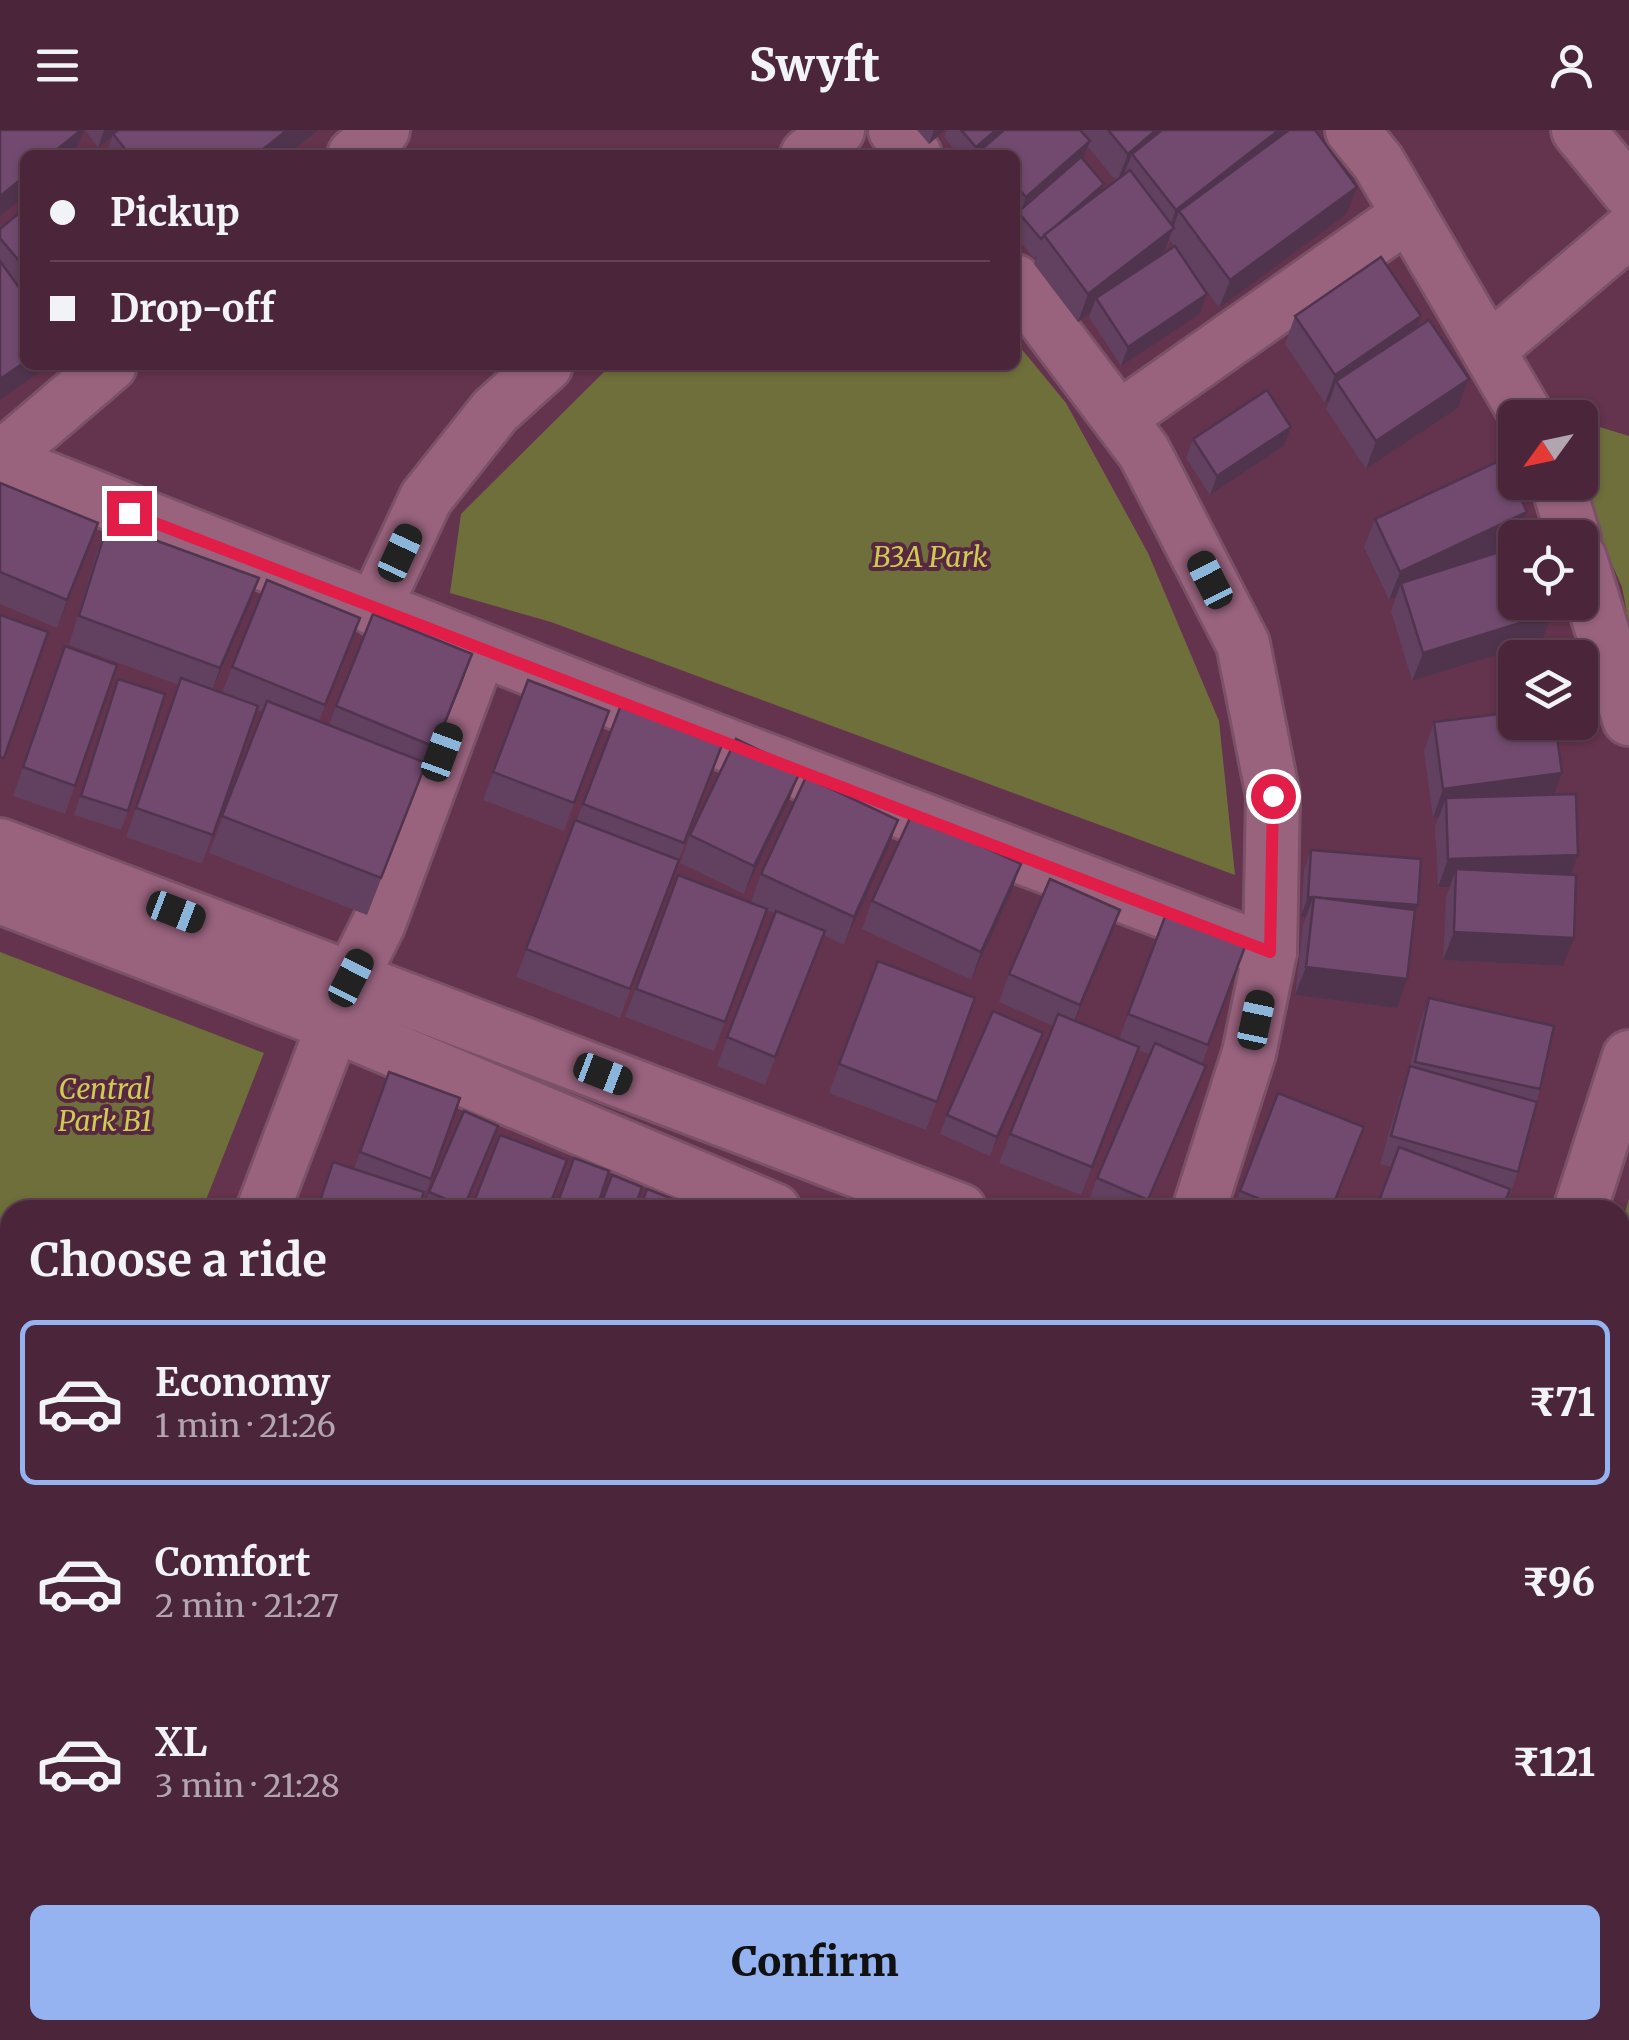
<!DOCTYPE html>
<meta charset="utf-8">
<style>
:root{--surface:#4b263a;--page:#522e42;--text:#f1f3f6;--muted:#b2a5af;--line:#624354;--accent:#95b2f1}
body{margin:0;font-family:Merriweather,serif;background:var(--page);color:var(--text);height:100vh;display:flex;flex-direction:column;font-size:38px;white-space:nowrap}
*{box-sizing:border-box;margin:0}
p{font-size:32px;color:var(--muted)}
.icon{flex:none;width:55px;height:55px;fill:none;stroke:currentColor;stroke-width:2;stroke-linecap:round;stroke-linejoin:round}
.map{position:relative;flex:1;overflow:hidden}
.side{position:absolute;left:0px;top:1070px;width:1630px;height:840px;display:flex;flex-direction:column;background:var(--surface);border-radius:30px 30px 0 0;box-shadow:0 2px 8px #0004,0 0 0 2px var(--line)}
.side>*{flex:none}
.top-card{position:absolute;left:20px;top:20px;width:1000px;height:220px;border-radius:15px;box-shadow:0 2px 8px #0004,0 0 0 2px var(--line);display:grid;align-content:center;height:220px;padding:0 30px;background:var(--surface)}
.needle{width:65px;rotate:237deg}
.tools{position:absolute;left:1498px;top:270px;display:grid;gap:20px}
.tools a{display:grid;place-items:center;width:100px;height:100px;border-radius:15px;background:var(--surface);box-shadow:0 2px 8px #0004,0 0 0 2px var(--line);font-size:50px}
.end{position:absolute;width:45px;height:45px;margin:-22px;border:12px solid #e11d48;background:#fff;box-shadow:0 0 0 5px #fff}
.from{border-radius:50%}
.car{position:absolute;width:30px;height:60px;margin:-30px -15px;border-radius:12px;box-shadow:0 0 8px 2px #0007;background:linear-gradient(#222 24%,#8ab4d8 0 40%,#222 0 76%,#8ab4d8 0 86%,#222 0)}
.top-card b{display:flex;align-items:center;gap:35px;height:95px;font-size:38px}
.top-card b+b{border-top:2px solid var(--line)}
.top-card i{width:25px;height:25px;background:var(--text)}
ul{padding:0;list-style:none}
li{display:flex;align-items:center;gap:30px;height:165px;margin:0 20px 15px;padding:0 10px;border:5px solid transparent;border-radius:15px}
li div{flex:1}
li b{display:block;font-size:38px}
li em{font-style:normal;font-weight:800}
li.current{border-color:var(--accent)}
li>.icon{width:90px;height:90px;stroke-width:1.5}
h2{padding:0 30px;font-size:45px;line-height:120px}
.cta{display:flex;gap:20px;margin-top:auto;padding:20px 30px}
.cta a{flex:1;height:115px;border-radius:15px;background:var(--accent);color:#111;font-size:40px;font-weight:800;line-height:115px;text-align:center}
header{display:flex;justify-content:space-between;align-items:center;height:130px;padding:0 30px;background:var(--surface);font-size:45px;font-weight:800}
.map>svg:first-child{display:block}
</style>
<header><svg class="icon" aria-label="menu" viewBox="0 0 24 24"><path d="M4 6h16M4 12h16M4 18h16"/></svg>Swyft<svg class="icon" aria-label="person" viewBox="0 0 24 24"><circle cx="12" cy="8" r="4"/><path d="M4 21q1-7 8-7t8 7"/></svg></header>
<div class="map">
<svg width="1629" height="1910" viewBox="0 0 1629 1910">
<rect width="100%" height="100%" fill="#64334d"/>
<g fill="#6f6f3c">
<polygon points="1015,211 1066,273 1148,423 1219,591 1235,745 551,492 450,463 461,384 611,235 1015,235"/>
<polygon points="1580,291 1629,306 1629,494 1622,457 1576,353 1580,352"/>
<polygon points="0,822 264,923 202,1080 10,1080 10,1602 0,1630"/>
<polygon points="1629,1069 1629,1257 1620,1253 1620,1101"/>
</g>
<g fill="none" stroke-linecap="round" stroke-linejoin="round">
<defs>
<g id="minor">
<polyline points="895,0 915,25"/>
<polyline points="1352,0 1378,32 1528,288"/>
<polyline points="1578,0 1629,62"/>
<polyline points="354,25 383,0"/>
<polyline points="807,25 838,0"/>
<polyline points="1015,151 1144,322 1243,514 1273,666 1270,822 1249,923 1199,1080"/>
<polyline points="1490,219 1629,101"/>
<polyline points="1119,288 1409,84"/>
<polyline points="0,329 110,235"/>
<polyline points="0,330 635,580 1270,822"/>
<polyline points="1557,352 1574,408"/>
<polyline points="1580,428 1629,589"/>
<polyline points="374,479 426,368 495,281 546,235"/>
<polyline points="0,715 960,1080"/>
<polyline points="0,767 334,895 774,1080"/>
<polyline points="263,1080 351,849 379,793 480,520"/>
<polyline points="1580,1080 1629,927"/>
<polyline points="1620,1322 1629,1326"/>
<polyline points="1620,1391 1629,1395"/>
<polyline points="1620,1635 1629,1610"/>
<polyline points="0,1771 10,1745"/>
<polyline points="0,1854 10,1858"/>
<polyline points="118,1900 144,1910"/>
<polyline points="940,1900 963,1910"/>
<polyline points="1279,1900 1304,1910"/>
<polyline points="1592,1900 1618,1910"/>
<polyline points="698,1910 701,1900"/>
<polyline points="1424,1910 1432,1900"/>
</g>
</defs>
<use href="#minor" stroke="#7a5166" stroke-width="58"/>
<use href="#minor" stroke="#99637e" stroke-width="52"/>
</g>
<g fill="#624060" fill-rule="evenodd">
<polygon points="85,0 318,0 288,25 106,25 112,7 98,18"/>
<polygon points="917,0 945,0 929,14"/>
<path d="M 947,0 L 1315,0 L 1346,85 L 1219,178 L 1189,136 L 1207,164 L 1200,184 L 1121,236 L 1089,187 L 1091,182 L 1078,192 L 1034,134 L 1037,126 L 1034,128 L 1015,106 L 1015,90 L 1017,84 L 1015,82 L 1015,25 L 959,25 L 944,7 ZM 1088,17 L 1116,51 L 1101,62 L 1083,30 ZM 1170,110 L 1174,116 L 1165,122 Z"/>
<polygon points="25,78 25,235 47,235 46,238 0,270 0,99"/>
<polygon points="1295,186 1417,198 1469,249 1458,278 1366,339 1326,279 1330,270 1325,273 1285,214"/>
<polygon points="1291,297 1284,316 1210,365 1186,328 1193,309"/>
<polygon points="0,353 88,422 57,498 0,474"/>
<polygon points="1527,382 1518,408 1515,408 1515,412 1480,428 1552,483 1542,511 1412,551 1391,481 1396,467 1389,470 1364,417 1375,389"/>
<polygon points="108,393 259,448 249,476 213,560 222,563 232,537 360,488 319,591 329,595 336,576 472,524 425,645 422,644 367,785 209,723 263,582 257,580 202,734 126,707 179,555 69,515 97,421"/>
<polygon points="65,516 117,535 65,684 13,666"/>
<polygon points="118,549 128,681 121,700 74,685"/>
<polygon points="528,550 609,581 564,701 483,670"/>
<polygon points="621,575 722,615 620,888 516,847"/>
<polygon points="1434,592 1562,643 1555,664 1578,725 1571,744 1563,836 1443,830 1446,767 1450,757 1438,757 1435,696 1439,687 1433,688 1424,621"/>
<polygon points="790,668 744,764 680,733 690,705"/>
<polygon points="898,690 888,718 844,815 823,805 765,955 717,936 775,783 767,780 714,921 625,887 678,745 762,777 751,772 761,744"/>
<polygon points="1311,720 1418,775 1414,784 1397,878 1295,865 1303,795 1306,787 1301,786 1304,740"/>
<polygon points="1011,763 971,850 862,799 872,771"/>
<polygon points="1120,780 1075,891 1119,909 1166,784 1246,814 1202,934 1206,936 1196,964 1145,1080 1096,1080 1087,1076 1097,1048 1150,925 1138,920 1081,1065 999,1033 1053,896 999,872 1009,844"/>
<polygon points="878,831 975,868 926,1000 829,963"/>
<polygon points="1429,868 1540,959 1518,1042 1508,1070 1506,1069 1502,1080 1376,1080 1392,1037 1380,1034 1400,964 1410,936 1419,896"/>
<polygon points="1036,923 990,1026 940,1004 947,985"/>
<polygon points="389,942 460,968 421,1077 419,1076 418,1080 316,1080 333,1032 354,1039"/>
<polygon points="1278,963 1332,1080 1222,1080 1234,1077"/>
<polygon points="498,996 464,1080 423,1080 429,1062"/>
<polygon points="1629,1630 1629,1800 1620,1797 1620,1651"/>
<polygon points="1629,1846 1629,1897 1620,1894 1620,1869"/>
<polygon points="285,1900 322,1910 281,1910"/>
<polygon points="756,1900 861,1900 856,1910 753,1910"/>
</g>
<g fill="#50344e">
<polygon points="81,0 84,0 74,25 50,25"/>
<polygon points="104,0 121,0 113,4 112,7 98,18"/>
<polygon points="287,0 318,0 288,25 256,25"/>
<polygon points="934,0 945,0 929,14"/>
<polygon points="996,0 1011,0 983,18 981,25 974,25 976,17"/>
<polygon points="1156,0 1179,0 1132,24 1123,47 1117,52 1128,24"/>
<polygon points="1279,0 1296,0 1179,81 1163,127 1096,168 1091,182 1078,192 1088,164 1167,103 1176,80"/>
<polygon points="1090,11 1083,30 1019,87 1026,67"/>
<polygon points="25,46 25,66 0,86 0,66"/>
<polygon points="1104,54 1097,73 1045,106"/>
<polygon points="1357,57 1346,85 1219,178 1230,150"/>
<polygon points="1207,164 1200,184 1121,236 1128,217"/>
<polygon points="1421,186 1411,215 1336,251 1330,270 1325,273 1335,245"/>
<polygon points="25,232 25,235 47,235 46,238 0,270 0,249"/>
<polygon points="1469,249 1458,278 1366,339 1376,311"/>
<polygon points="1291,297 1284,316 1210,365 1217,346"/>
<polygon points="1527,382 1518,408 1515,408 1515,412 1404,463 1401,453 1396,467 1389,470 1400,442"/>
<polygon points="98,393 88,422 57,498 67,470"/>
<polygon points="259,448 249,476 210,566 220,538"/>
<polygon points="1552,483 1542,511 1412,551 1423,523"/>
<polygon points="472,524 462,553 425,645 435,617"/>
<polygon points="801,640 790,668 744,764 754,736"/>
<polygon points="1562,643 1552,672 1446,668 1439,687 1433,688 1443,659"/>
<polygon points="898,690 888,718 844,815 854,787"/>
<polygon points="1578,725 1568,754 1456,739 1450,757 1438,757 1448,729"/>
<polygon points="1021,734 1011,763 971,850 981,822"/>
<polygon points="1308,767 1313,768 1306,787 1301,786"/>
<polygon points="1314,768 1418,775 1411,794"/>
<polygon points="1120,780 1110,808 1070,903 1080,875"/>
<polygon points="1454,802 1574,808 1563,836 1443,830"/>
<polygon points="1306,837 1407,849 1397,878 1295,865"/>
<polygon points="1043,903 1036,923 990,1026 997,1007"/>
<polygon points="1206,936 1196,964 1144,1080 1148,1070"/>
</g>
<g fill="#724a70" stroke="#50344e" stroke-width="2.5">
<polygon points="0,0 81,0 50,25 25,25 25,46 0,66"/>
<polygon points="118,0 287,0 256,25 130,25 113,4"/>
<polygon points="961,0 996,0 976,17"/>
<polygon points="1004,0 1080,0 1090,11 1026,67 1015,55 1015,25 989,25 983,18"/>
<polygon points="1108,0 1156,0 1128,24"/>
<polygon points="1162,0 1279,0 1176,80 1132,24"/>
<polygon points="1289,0 1315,0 1357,57 1230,150 1179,81"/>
<polygon points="1081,27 1104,54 1041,109 1018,82"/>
<polygon points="1130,40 1174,98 1088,164 1044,105"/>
<polygon points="25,78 25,138 0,108 0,99"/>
<polygon points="1175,116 1207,164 1128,217 1096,168"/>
<polygon points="1381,127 1421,186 1335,245 1295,186"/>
<polygon points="0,131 25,166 25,232 0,249"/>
<polygon points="1429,190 1469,249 1376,311 1336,251"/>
<polygon points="1267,260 1291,297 1217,346 1193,309"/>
<polygon points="1503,329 1527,382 1400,442 1375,389"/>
<polygon points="0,353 98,393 67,470 0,442"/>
<polygon points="108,393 259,448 220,538 79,486"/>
<polygon points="1515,417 1515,472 1549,472 1552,483 1423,523 1401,453"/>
<polygon points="267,450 360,488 325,575 232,537"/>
<polygon points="373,484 472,524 435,617 336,576"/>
<polygon points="0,485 48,502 4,628 0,627"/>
<polygon points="65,516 117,535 75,656 23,637"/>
<polygon points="181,548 258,576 213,705 136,678"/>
<polygon points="118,549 165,564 128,681 81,666"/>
<polygon points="528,550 609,581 574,673 493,642"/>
<polygon points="267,571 426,633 381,748 222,686"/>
<polygon points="621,575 722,615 684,713 583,674"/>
<polygon points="1515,582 1515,592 1555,592 1562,643 1443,659 1434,592"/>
<polygon points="736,609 801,640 754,736 690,705"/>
<polygon points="806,647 898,690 854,787 761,744"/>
<polygon points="1576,664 1578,725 1448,729 1446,668"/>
<polygon points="912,684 1021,734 981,822 872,771"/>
<polygon points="575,690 679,730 630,859 526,819"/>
<polygon points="1311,720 1421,729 1418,775 1308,767"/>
<polygon points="1456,739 1576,745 1574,808 1454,802"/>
<polygon points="678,745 767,779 725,892 636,859"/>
<polygon points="1050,749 1120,780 1080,875 1009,844"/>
<polygon points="1314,767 1415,780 1407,849 1306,837"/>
<polygon points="776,781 825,801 775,927 727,907"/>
<polygon points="1166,784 1246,814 1208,915 1128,884"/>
<polygon points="878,831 975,868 937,972 839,934"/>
<polygon points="1429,868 1554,896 1540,959 1415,932"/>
<polygon points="993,881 1043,903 997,1007 947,985"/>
<polygon points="1058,884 1139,917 1092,1037 1010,1004"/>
<polygon points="1155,913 1206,936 1148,1070 1097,1048"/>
<polygon points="1410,936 1537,972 1518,1042 1391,1006"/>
<polygon points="389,942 460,968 431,1049 360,1022"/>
<polygon points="1278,963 1364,997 1331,1080 1287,1080 1240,1061"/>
<polygon points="464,981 498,996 464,1077 429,1062"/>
<polygon points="500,1005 567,1030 548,1080 479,1080 472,1077"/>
<polygon points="1399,1017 1510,1059 1502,1080 1401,1080 1379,1071"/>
<polygon points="574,1028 609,1041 596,1080 555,1080"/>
<polygon points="333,1032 424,1062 418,1080 317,1080"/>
<polygon points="612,1045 642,1057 634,1080 599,1080"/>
<polygon points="647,1059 683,1073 681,1080 639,1080"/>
<polygon points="1225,1074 1240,1080 1222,1080"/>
<polygon points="1629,1630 1629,1646 1623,1643"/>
<polygon points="1620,1660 1629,1663 1629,1723 1620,1720"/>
<polygon points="1620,1731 1629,1734 1629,1778 1620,1775"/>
<polygon points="1620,1798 1627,1800 1620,1818"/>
<polygon points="1629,1846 1629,1875 1620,1872"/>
<polygon points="285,1900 325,1900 321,1910 300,1910 284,1903"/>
<polygon points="444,1900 492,1900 489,1910 441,1910"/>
<polygon points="501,1900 543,1900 540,1910 498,1910"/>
<polygon points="780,1900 860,1900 856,1910 804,1910"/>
<polygon points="555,1901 579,1910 552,1910"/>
</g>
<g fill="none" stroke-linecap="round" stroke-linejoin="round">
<polyline stroke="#e11d48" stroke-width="12" points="129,383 1270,822 1273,666"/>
</g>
<g text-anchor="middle" stroke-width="8" stroke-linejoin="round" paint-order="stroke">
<g font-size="28" font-style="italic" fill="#cdcc51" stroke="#582842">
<text x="930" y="437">B3A Park</text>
<text x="105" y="969">Central<tspan x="105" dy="32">Park B1</tspan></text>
</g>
</g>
</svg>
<div class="tools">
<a><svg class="needle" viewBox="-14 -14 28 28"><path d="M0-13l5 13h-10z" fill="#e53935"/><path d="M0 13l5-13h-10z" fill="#b2a5af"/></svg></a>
<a><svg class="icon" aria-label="locate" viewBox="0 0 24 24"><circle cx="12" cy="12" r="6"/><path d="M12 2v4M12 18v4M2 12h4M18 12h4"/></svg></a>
<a><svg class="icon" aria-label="layers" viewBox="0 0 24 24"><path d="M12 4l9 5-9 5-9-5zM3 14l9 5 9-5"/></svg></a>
</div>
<i class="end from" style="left:1273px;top:666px"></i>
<i class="end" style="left:129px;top:383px"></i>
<i class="car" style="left:400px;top:423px;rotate:25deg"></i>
<i class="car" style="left:1210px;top:450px;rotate:333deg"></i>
<i class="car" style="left:442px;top:622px;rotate:20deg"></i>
<i class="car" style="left:176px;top:782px;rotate:111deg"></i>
<i class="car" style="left:351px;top:848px;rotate:27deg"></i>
<i class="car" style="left:1256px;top:890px;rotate:12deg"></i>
<i class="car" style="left:603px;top:944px;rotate:111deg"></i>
<div class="top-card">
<b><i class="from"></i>Pickup</b>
<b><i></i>Drop-off</b>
</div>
<section class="side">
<h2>Choose a ride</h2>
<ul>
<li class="current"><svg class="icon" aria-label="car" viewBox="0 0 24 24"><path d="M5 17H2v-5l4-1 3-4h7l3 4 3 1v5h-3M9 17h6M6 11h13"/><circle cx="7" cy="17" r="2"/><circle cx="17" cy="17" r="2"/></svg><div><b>Economy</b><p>1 min · 21:26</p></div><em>₹71</em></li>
<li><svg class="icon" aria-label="car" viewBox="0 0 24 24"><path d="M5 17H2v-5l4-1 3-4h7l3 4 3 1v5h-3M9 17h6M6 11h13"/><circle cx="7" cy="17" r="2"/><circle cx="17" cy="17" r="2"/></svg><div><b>Comfort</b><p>2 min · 21:27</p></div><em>₹96</em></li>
<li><svg class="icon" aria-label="car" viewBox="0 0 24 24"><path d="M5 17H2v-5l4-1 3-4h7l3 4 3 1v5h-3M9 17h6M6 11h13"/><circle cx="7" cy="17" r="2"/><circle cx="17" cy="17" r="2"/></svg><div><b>XL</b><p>3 min · 21:28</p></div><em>₹121</em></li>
</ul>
<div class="cta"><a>Confirm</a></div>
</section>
</div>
